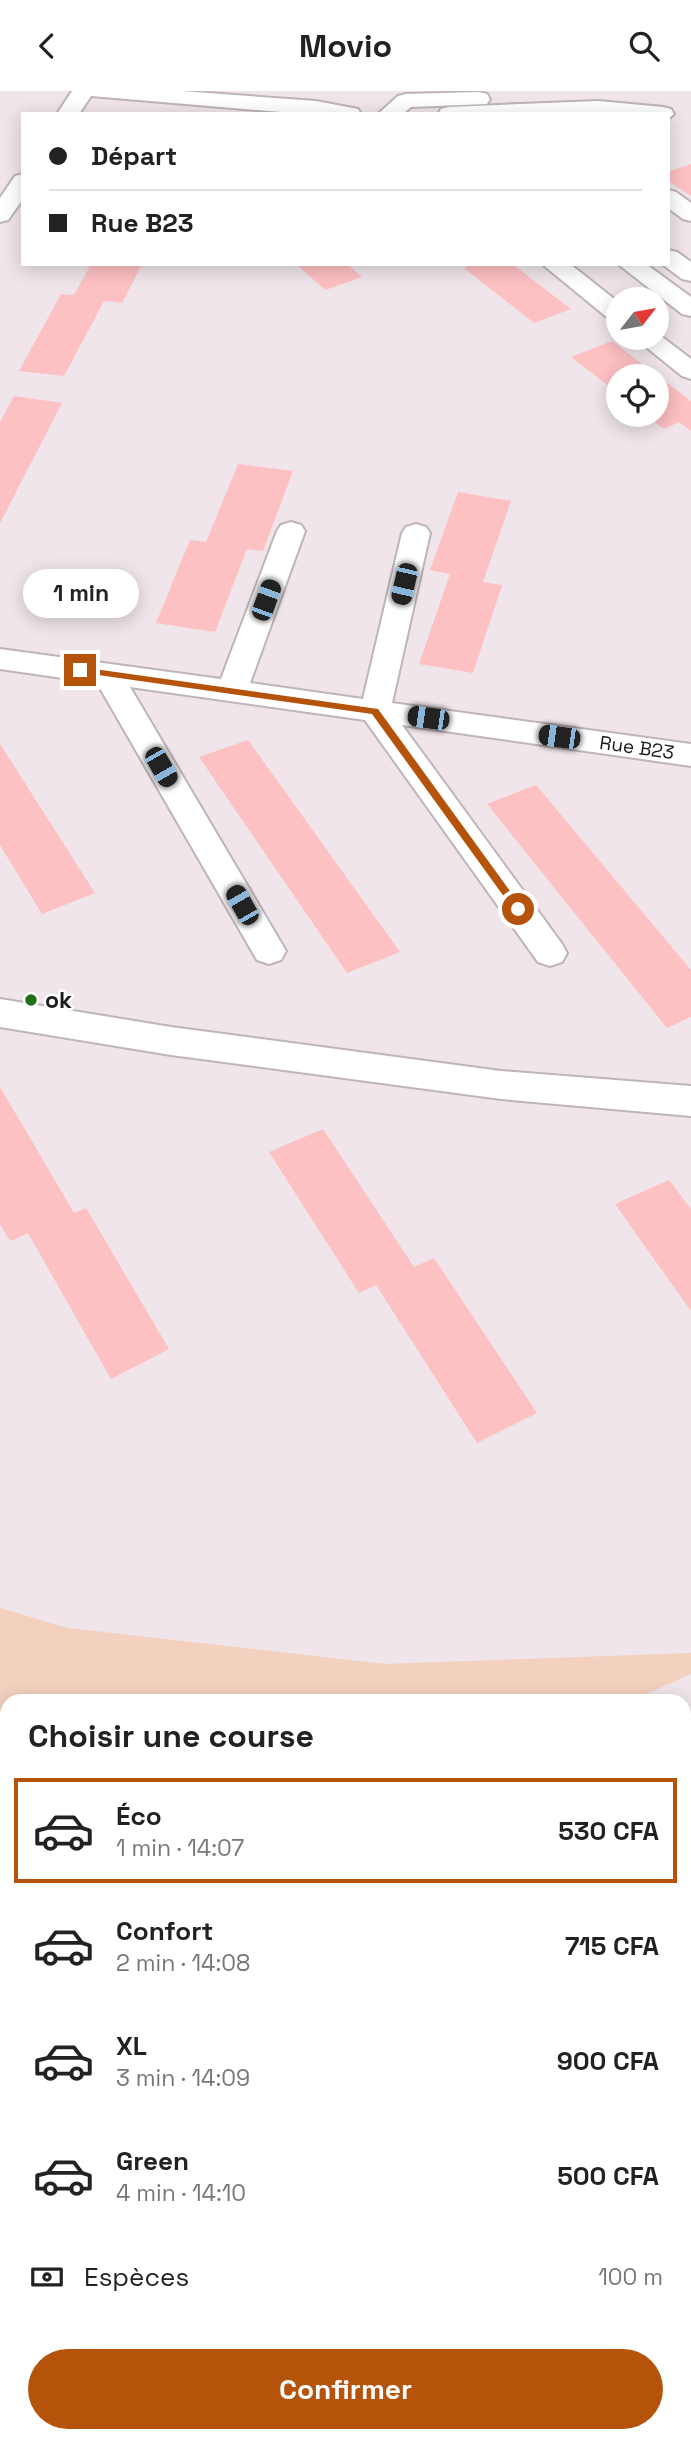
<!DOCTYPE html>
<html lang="fr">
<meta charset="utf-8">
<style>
:root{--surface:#fff;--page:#f6f6f6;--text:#222;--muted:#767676;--line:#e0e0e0;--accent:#b45309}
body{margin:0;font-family:"Space Grotesk",sans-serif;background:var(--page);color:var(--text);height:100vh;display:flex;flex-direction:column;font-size:26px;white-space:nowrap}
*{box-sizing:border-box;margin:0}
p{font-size:23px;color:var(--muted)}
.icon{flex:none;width:38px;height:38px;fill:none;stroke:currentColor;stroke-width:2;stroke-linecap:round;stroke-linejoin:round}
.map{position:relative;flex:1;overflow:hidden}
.drawer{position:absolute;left:0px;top:1603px;width:691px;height:749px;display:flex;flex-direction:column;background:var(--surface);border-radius:21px 21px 0 0;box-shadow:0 4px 18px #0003}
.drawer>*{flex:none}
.guide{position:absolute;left:21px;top:21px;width:649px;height:154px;border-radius:0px;box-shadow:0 4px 18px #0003;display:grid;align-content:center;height:154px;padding:0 28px;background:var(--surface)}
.needle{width:46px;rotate:59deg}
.tools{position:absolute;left:606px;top:196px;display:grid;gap:14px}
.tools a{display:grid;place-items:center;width:63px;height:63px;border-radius:50%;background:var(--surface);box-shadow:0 4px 18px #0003;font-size:35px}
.end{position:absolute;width:32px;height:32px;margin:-16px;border:9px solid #b45309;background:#fff;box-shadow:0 0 0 4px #fff}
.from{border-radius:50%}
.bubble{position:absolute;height:49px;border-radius:24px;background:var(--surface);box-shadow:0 4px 18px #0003;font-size:23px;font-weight:600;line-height:49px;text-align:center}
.car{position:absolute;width:21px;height:42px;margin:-21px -10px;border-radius:9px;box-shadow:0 0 5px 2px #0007;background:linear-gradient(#222 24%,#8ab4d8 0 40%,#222 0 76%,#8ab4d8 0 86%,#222 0)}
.guide b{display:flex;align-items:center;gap:24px;height:66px;font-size:26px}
.guide b+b{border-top:2px solid var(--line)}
.guide i{width:18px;height:18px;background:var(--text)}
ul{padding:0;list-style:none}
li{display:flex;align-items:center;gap:21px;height:105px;margin:0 14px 10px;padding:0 14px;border:4px solid transparent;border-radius:0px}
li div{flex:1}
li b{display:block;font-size:26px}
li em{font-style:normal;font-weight:600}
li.on{border-color:var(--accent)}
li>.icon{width:63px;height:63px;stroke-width:1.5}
h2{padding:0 28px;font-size:32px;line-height:84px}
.pay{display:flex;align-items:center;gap:18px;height:77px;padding:0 28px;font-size:26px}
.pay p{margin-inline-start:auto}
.cta{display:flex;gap:14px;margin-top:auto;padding:14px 28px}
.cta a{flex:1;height:80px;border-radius:42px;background:var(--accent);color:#fff;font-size:28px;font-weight:600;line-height:80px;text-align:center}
header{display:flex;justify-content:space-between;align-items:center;height:91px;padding:0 28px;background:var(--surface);font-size:32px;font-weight:600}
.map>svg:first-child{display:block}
</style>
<header><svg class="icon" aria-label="back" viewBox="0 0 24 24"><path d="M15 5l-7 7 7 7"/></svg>Movio<svg class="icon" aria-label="search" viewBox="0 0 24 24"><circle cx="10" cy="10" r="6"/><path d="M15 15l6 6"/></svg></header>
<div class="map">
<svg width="691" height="2352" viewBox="0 0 691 2352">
<rect width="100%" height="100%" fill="#efe5ea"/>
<g fill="#f4d0bf">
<polygon points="0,1517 68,1537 385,1573 691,1562 691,1583 631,1610 7,1610 7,1890 0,1894"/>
<polygon points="691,1849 691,2352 0,2352 0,2199 7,2196 7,2345 684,2345 684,1853"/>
</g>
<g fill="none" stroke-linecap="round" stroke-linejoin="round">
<polygon fill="#abafe0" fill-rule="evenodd" points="684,2148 691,2148 691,2168 684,2167"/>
</g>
<g fill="#fdc0c3">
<polygon points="691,73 691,105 668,90 668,81"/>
<polygon points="91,173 142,173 122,212 104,210 64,285 19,280 61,203 74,204"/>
<polygon points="296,173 347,173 362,186 325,199"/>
<polygon points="474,173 512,173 571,218 534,232 464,177"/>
<polygon points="612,250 691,310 691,340 679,331 664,338 645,324 656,324 656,285 618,285 618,302 571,266"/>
<polygon points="14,305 62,312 0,432 0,331"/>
<polygon points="238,373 293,380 263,460 247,458 215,541 156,532 190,449 206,451"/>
<polygon points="458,401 511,410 483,491 502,494 473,582 419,573 450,483 430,479"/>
<polygon points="248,649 400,861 347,882 199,666"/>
<polygon points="0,653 95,802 42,823 0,754"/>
<polygon points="536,694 691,879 691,926 667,937 487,713"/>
<polygon points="0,996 74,1122 86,1117 169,1258 111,1288 28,1142 10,1150 0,1133"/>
<polygon points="323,1038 414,1176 434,1167 537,1322 477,1352 376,1194 359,1202 269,1061"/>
<polygon points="669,1089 691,1118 691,1220 615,1113"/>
</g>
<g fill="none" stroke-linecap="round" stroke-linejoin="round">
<defs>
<g id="minor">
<polygon points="72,0 181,0 316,10 358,18 361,23 305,23 91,5 79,23 57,23"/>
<polygon points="479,1 487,3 490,8 487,13 411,16 403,23 378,23 398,5 406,3"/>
<polygon points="598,10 663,16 671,18 674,23 668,28 668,23 438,23 441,18 449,16"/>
<polygon points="23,83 23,108 8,129 0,131 0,107 15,85"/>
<polygon points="668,99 676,101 691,112 691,130 683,128 668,117"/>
<polygon points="668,159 677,161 691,171 691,190 682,188 662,173 668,173"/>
<polygon points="542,173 570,173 618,211 618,230 609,228"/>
<polygon points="618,173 646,173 691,206 691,225 682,223"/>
<polygon points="657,242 691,268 691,288 682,285 635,247 656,247"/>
<polygon points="291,431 301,434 305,440 250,592 363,608 402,442 406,436 416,433 426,436 430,442 392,612 691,653 691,675 402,634 562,853 567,862 562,871 550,875 538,871 365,629 130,596 286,860 281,869 269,873 257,869 97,592 0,578 0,558 221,588 277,440 281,434"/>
<polygon points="0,908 171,936 501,980 691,995 691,1025 501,1008 171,964 0,936"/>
</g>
<g id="major">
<polygon points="691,1628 691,1674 684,1677 684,1631"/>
<polygon points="691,1746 691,1793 684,1795 684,1748"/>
<polygon points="7,1943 7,1993 0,1996 0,1946"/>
<polygon points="7,2070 7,2123 0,2126 0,2073"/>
</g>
</defs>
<use href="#minor" stroke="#beb4ba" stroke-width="4"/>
<use href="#major" stroke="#beb4ba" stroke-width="4"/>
<use href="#minor" fill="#fff" fill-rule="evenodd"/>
<use href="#major" fill="#fff" fill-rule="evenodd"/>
</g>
<polygon fill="#b45309" points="80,576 378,618 523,818 515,821 372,623 77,581 77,577"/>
<circle fill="#1f6f16" stroke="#fff" stroke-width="2.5" cx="31" cy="909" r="7"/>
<g text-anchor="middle" stroke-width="5" stroke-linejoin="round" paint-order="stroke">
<g font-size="19" fill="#1e1b1d" stroke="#fff">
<text transform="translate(637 656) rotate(8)" y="7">Rue B23</text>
</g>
<g font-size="23" font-weight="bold" fill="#1e1b1d" stroke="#fff" text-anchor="start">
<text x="45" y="917">ok</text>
</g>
</g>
</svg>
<div class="tools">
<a><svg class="needle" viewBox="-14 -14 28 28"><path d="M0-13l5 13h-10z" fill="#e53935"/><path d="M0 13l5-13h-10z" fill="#767676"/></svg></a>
<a><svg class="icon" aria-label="locate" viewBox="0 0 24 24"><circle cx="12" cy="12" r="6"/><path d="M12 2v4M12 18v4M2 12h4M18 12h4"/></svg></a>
</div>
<i class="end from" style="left:518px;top:818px"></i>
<i class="end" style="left:80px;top:579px"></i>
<div class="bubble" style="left:23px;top:478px;width:116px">1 min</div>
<i class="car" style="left:404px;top:493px;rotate:193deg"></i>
<i class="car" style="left:266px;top:509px;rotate:20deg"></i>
<i class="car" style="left:428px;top:627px;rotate:278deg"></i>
<i class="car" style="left:559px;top:646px;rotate:278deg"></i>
<i class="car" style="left:161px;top:676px;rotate:150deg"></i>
<i class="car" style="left:242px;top:814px;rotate:330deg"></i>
<div class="guide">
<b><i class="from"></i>Départ</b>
<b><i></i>Rue B23</b>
</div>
<section class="drawer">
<h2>Choisir une course</h2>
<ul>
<li class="on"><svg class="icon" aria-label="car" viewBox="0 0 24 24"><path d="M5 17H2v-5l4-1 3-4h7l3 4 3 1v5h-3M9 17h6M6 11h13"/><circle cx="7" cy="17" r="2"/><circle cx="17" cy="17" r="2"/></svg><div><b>Éco</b><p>1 min · 14:07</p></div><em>530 CFA</em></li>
<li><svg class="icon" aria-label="car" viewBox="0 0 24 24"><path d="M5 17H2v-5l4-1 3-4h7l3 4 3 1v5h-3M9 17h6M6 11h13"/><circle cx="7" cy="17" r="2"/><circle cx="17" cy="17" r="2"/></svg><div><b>Confort</b><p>2 min · 14:08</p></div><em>715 CFA</em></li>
<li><svg class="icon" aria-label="car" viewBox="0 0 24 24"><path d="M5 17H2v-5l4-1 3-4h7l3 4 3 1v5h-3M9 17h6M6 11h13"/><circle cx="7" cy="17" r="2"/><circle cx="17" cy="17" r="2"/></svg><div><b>XL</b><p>3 min · 14:09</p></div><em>900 CFA</em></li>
<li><svg class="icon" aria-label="car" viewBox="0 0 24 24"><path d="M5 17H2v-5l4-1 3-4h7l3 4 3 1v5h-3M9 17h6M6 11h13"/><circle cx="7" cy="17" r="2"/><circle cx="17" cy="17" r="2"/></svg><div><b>Green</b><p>4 min · 14:10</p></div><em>500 CFA</em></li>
</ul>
<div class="pay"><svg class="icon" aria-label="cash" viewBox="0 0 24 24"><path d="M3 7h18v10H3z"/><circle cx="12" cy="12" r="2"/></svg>Espèces<p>100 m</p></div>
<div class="cta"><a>Confirmer</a></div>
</section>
</div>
